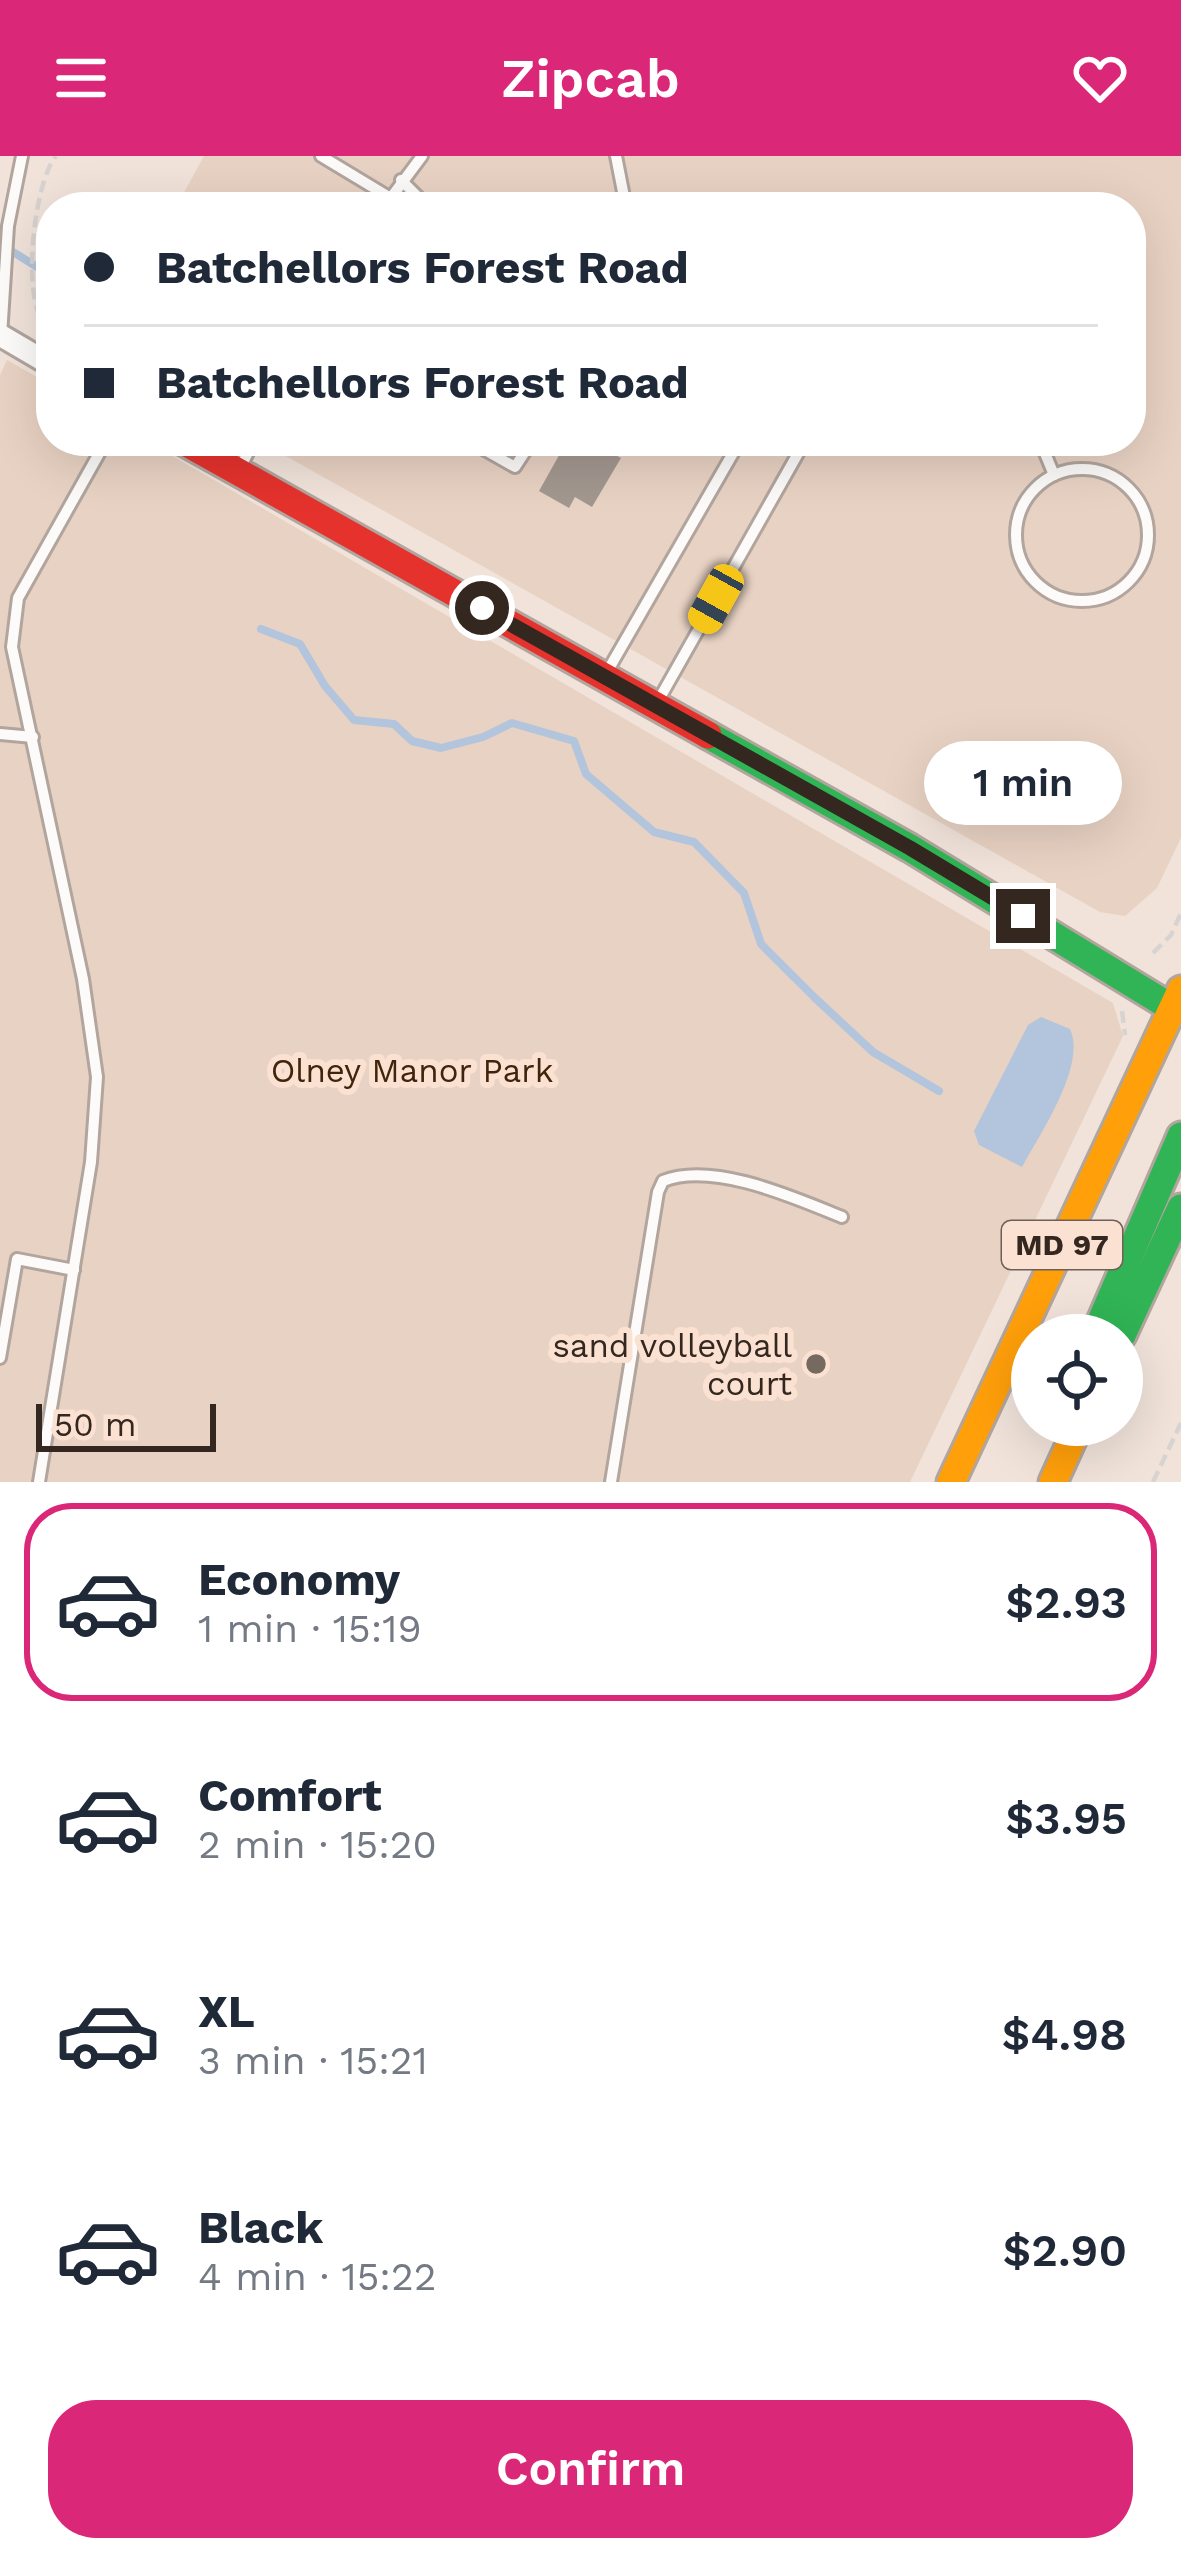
<!DOCTYPE html>
<meta charset="utf-8">
<style>
:root{--surface:#fff;--page:#f2f2f3;--text:#1f2937;--muted:#747a83;--line:#e0e1e3;--accent:#db2777}
body{margin:0;font-family:"Work Sans",sans-serif;background:var(--page);color:var(--text);height:100vh;display:flex;flex-direction:column;font-size:45px;white-space:nowrap}
*{box-sizing:border-box;margin:0}
p{font-size:39px;color:var(--muted)}
.icon{flex:none;width:66px;height:66px;fill:none;stroke:currentColor;stroke-width:2;stroke-linecap:round;stroke-linejoin:round}
.map{position:relative;height:1326px;overflow:hidden}
.sheet{display:flex;flex-direction:column;background:var(--surface);flex:1}
.sheet>*{flex:none}
.top-card{position:absolute;left:36px;top:36px;width:1110px;height:264px;border-radius:48px;box-shadow:0 12px 48px #0002;display:grid;align-content:center;height:264px;padding:0 48px;background:var(--surface)}
.tools{position:absolute;left:1011px;top:1158px;display:grid;gap:24px}
.tools a{display:grid;place-items:center;width:132px;height:132px;border-radius:50%;background:var(--surface);box-shadow:0 12px 48px #0002;font-size:60px}
.scale{position:absolute;left:36px;bottom:30px;width:180px;box-sizing:border-box;padding-left:12px;border:6px solid #33271f;border-top:0;font-size:33px;line-height:42px;white-space:nowrap;color:#33271f;-webkit-text-stroke:9px #fae1d1;paint-order:stroke}
.end{position:absolute;width:54px;height:54px;margin:-27px;border:15px solid #33271f;background:#fff;box-shadow:0 0 0 6px #fff}
.from{border-radius:50%}
.bubble{position:absolute;height:84px;border-radius:42px;background:var(--surface);box-shadow:0 12px 48px #0002;font-size:39px;font-weight:600;line-height:84px;text-align:center}
.car{position:absolute;width:36px;height:72px;margin:-36px -18px;border-radius:15px;box-shadow:0 0 9px 3px #0007;background:linear-gradient(#f5c518 24%,#345 0 40%,#f5c518 0 76%,#345 0 86%,#f5c518 0)}
.top-card b{display:flex;align-items:center;gap:42px;height:114px;font-size:45px}
.top-card b+b{border-top:3px solid var(--line)}
.top-card i{width:30px;height:30px;background:var(--text)}
ul{padding:21px 0 0;list-style:none}
li{display:flex;align-items:center;gap:36px;height:198px;margin:0 24px 18px;padding:0 24px;border:6px solid transparent;border-radius:48px}
li div{flex:1}
li b{display:block;font-size:45px}
li em{font-style:normal;font-weight:600}
li.current{border-color:var(--accent)}
li>.icon{width:108px;height:108px;stroke-width:1.5}
.action{display:flex;gap:24px;margin-top:auto;padding:24px 48px}
.action a{flex:1;height:138px;border-radius:48px;background:var(--accent);color:#fff;font-size:48px;font-weight:600;line-height:138px;text-align:center}
header{display:flex;justify-content:space-between;align-items:center;height:156px;padding:0 48px;background:var(--accent);color:#fff;font-size:54px;font-weight:600}
.map>svg:first-child{display:block}
</style>
<header><svg class="icon" aria-label="menu" viewBox="0 0 24 24"><path d="M4 6h16M4 12h16M4 18h16"/></svg>Zipcab<svg class="icon" aria-label="heart" viewBox="0 0 24 24"><path d="M12 20l-8-8c-3-5 5-10 8-4 3-6 11-1 8 4z"/></svg></header>
<div class="map">
<svg width="1181" height="1326" viewBox="0 0 1181 1326">
<rect width="100%" height="100%" fill="#f1e3da"/>
<g fill="#e8d2c3">
<polygon points="204,0 1181,0 1181,682 1157,732 1125,760 1100,756 259,285 1131,285 1131,51 176,51"/>
<polygon points="7,204 51,229 51,285 147,285 1113,847 1123,880 910,1326 0,1326 0,219"/>
</g>
<path fill="#b2c5dc" d="M 1041,861 L 1070,873 C 1087,909 1040,978 1022,1011 L 979,989 L 974,975 L 1028,869 Z"/>
<g fill="none" stroke-linecap="round" stroke-linejoin="round">
<g stroke="#b2c5dc" stroke-width="8">
<polyline points="0,88 47,117 51,124"/>
<polyline points="261,473 300,488 325,530 354,564 394,568 412,585 441,592 483,581 512,567 574,585 586,618 654,676 694,686 744,737 761,788 814,841 873,896 939,935"/>
</g>
</g>
<polygon fill="#a39890" points="567,285 609,285 604,293 621,302 592,351 575,341 569,352 539,335"/>
<g fill="none" stroke-linecap="round" stroke-linejoin="round">
<defs>
<g id="lane">
<polyline points="321,0 389,41"/>
<polyline points="616,0 626,51"/>
<polyline points="401,24 428,51"/>
<polyline points="384,51 422,0"/>
<polyline points="1,180 8,70 22,0"/>
<polyline points="469,285 515,311 532,285"/>
<polyline points="1040,285 1054,319"/>
<circle cx="1082" cy="379" r="66"/>
<polyline points="239,314 254,285"/>
<polyline points="607,516 740,285"/>
<polyline points="657,547 805,285"/>
<polyline points="0,578 33,581"/>
<polyline points="0,1202 17,1103 74,1114"/>
<polyline points="39,1326 91,1006 97,921 83,823 12,491 18,442 106,285"/>
<path d="M 611,1326 L 658,1036 L 663,1025 C 713,1005 795,1042 842,1061"/>
</g>
<polyline id="street" points="0,179 51,209"/>
<g id="fast">
<polyline points="708,579 910,692 1172,852"/>
<polyline points="1095,1179 1181,980"/>
<polyline points="1122,1179 1181,1052"/>
</g>
<g id="slow">
<polyline points="951,1326 1181,834"/>
<polyline points="1053,1326 1079,1269"/>
</g>
<polyline id="jam" points="183,285 708,579"/>
</defs>
<use href="#lane" stroke="#b1a59e" stroke-width="16"/>
<use href="#street" stroke="#b1a59e" stroke-width="27"/>
<use href="#fast" stroke="#b1a59e" stroke-width="33"/>
<use href="#slow" stroke="#b1a59e" stroke-width="33"/>
<use href="#jam" stroke="#b1a59e" stroke-width="33"/>
<g stroke="#d8d3d0" stroke-width="4.5" stroke-dasharray="12 6" stroke-linecap="butt">
<path d="M 50,175 C 19,155 33,27 56,0"/>
<polyline points="1153,797 1171,779 1181,757"/>
<polyline points="1122,855 1125,879"/>
<polyline points="1153,1326 1181,1267"/>
</g>
<use href="#lane" stroke="#fdfbf9" stroke-width="10"/>
<use href="#street" stroke="#fdfbf9" stroke-width="21"/>
<use href="#fast" stroke="#30b455" stroke-width="27"/>
<use href="#slow" stroke="#ff9f0a" stroke-width="27"/>
<use href="#jam" stroke="#e5322d" stroke-width="27"/>
</g>
<g fill="none" stroke-linecap="round" stroke-linejoin="round">
<polyline stroke="#33271f" stroke-width="15" points="482,452 910,692 1023,760"/>
</g>
<circle fill="#766960" stroke="#fae1d1" stroke-width="4.5" cx="816" cy="1208" r="12"/>
<g text-anchor="middle" stroke-width="12" stroke-linejoin="round" paint-order="stroke">
<rect fill="#fae1d1" stroke="#6f5f54" stroke-width="3" x="1002" y="1065" width="120" height="48" rx="9"/>
<g font-size="30" font-weight="bold" fill="#33271f">
<text x="1062" y="1099">MD 97</text>
</g>
<g font-size="33" fill="#41240c" stroke="#fae1d1">
<text x="412" y="926">Olney Manor Park</text>
</g>
<g font-size="33" fill="#33271f" stroke="#fae1d1" text-anchor="end">
<text x="792" y="1201">sand volleyball<tspan x="792" dy="38">court</tspan></text>
</g>
</g>
</svg>
<div class="tools">
<a><svg class="icon" aria-label="locate" viewBox="0 0 24 24"><circle cx="12" cy="12" r="6"/><path d="M12 2v4M12 18v4M2 12h4M18 12h4"/></svg></a>
</div>
<div class="scale">50 m</div>
<i class="end from" style="left:482px;top:452px"></i>
<i class="end" style="left:1023px;top:760px"></i>
<div class="bubble" style="left:924px;top:585px;width:198px">1 min</div>
<i class="car" style="left:716px;top:443px;rotate:209deg"></i>
<div class="top-card">
<b><i class="from"></i>Batchellors Forest Road</b>
<b><i></i>Batchellors Forest Road</b>
</div>
</div>
<section class="sheet">
<ul>
<li class="current"><svg class="icon" aria-label="car" viewBox="0 0 24 24"><path d="M5 17H2v-5l4-1 3-4h7l3 4 3 1v5h-3M9 17h6M6 11h13"/><circle cx="7" cy="17" r="2"/><circle cx="17" cy="17" r="2"/></svg><div><b>Economy</b><p>1 min · 15:19</p></div><em>$2.93</em></li>
<li><svg class="icon" aria-label="car" viewBox="0 0 24 24"><path d="M5 17H2v-5l4-1 3-4h7l3 4 3 1v5h-3M9 17h6M6 11h13"/><circle cx="7" cy="17" r="2"/><circle cx="17" cy="17" r="2"/></svg><div><b>Comfort</b><p>2 min · 15:20</p></div><em>$3.95</em></li>
<li><svg class="icon" aria-label="car" viewBox="0 0 24 24"><path d="M5 17H2v-5l4-1 3-4h7l3 4 3 1v5h-3M9 17h6M6 11h13"/><circle cx="7" cy="17" r="2"/><circle cx="17" cy="17" r="2"/></svg><div><b>XL</b><p>3 min · 15:21</p></div><em>$4.98</em></li>
<li><svg class="icon" aria-label="car" viewBox="0 0 24 24"><path d="M5 17H2v-5l4-1 3-4h7l3 4 3 1v5h-3M9 17h6M6 11h13"/><circle cx="7" cy="17" r="2"/><circle cx="17" cy="17" r="2"/></svg><div><b>Black</b><p>4 min · 15:22</p></div><em>$2.90</em></li>
</ul>
<div class="action"><a>Confirm</a></div>
</section>
